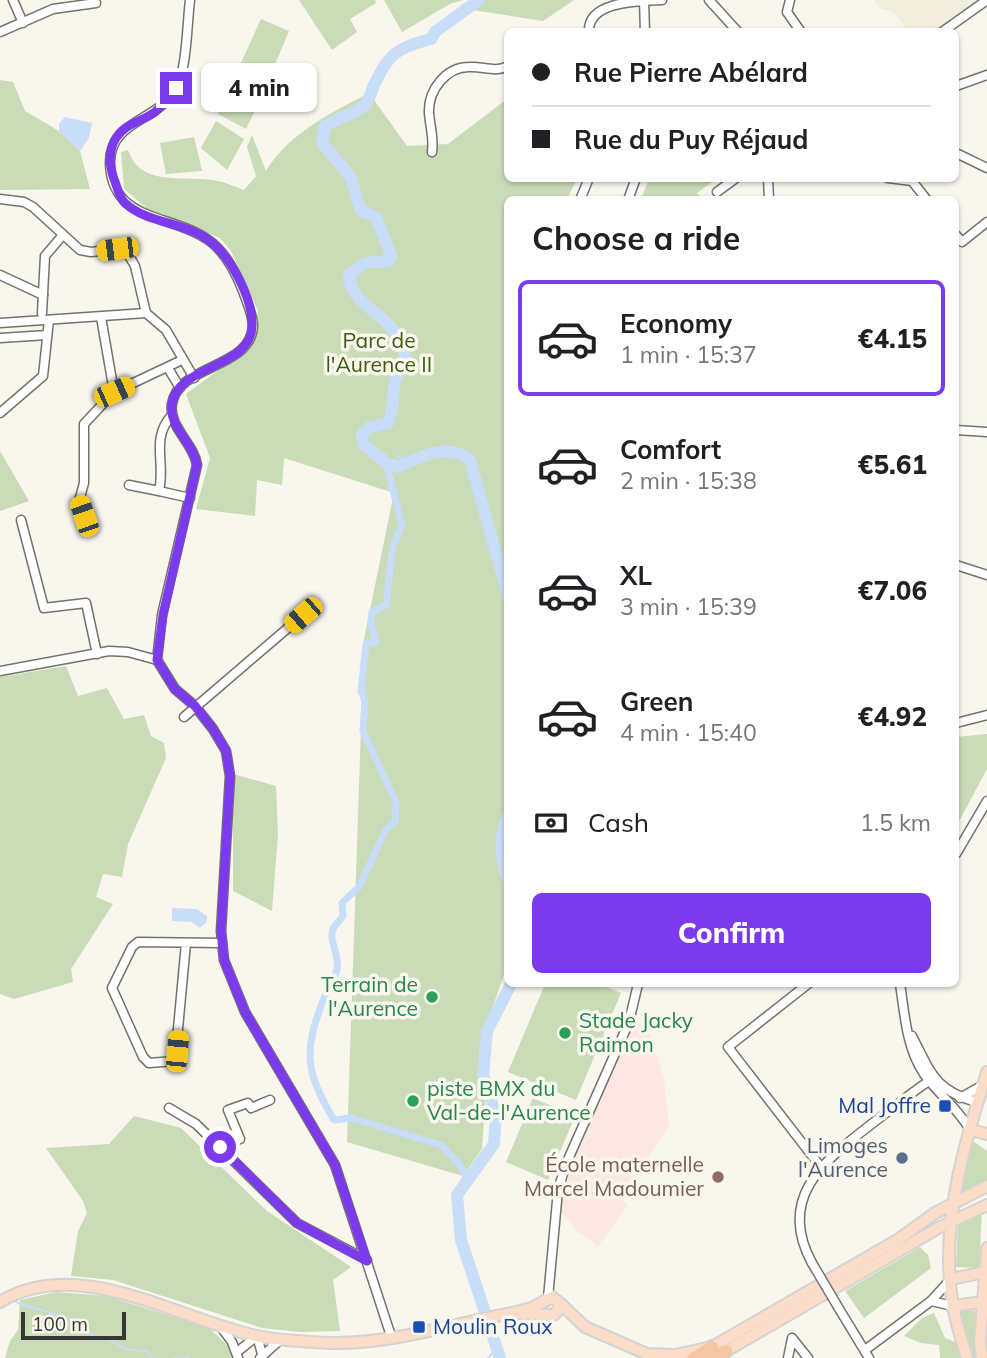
<!DOCTYPE html>
<meta charset="utf-8">
<style>
:root{--surface:#fff;--page:#f2f2f2;--text:#202124;--muted:#757577;--line:#e0e0e0;--accent:#7c3aed}
body{margin:0;font-family:Mulish,sans-serif;background:var(--page);color:var(--text);height:100vh;display:flex;flex-direction:column;font-size:26px;white-space:nowrap}
*{box-sizing:border-box;margin:0}
p{font-size:23px;color:var(--muted)}
.icon{flex:none;width:38px;height:38px;fill:none;stroke:currentColor;stroke-width:2;stroke-linecap:round;stroke-linejoin:round}
.map{position:relative;flex:1;overflow:hidden}
.side{position:absolute;left:504px;top:196px;width:455px;height:791px;display:flex;flex-direction:column;background:var(--surface);border-radius:10px;box-shadow:0 2px 5px #0004}
.side>*{flex:none}
.banner{position:absolute;left:504px;top:28px;width:455px;height:154px;border-radius:10px;box-shadow:0 2px 5px #0004;display:grid;align-content:center;height:154px;padding:0 28px;background:var(--surface)}
.scale{position:absolute;left:21px;bottom:18px;width:105px;box-sizing:border-box;padding-left:7px;border:4px solid #373633;border-top:0;font-size:19px;line-height:24px;white-space:nowrap;color:#373633;-webkit-text-stroke:5px #f8f6ed;paint-order:stroke}
.end{position:absolute;width:32px;height:32px;margin:-16px;border:9px solid #7c3aed;background:#fff;box-shadow:0 0 0 4px #fff}
.from{border-radius:50%}
.bubble{position:absolute;height:49px;border-radius:10px;background:var(--surface);box-shadow:0 2px 5px #0004;font-size:23px;font-weight:800;line-height:49px;text-align:center}
.car{position:absolute;width:21px;height:42px;margin:-21px -10px;border-radius:9px;box-shadow:0 0 5px 2px #0007;background:linear-gradient(#f5c518 24%,#345 0 40%,#f5c518 0 76%,#345 0 86%,#f5c518 0)}
.banner b{display:flex;align-items:center;gap:24px;height:66px;font-size:26px}
.banner b+b{border-top:2px solid var(--line)}
.banner i{width:18px;height:18px;background:var(--text)}
ul{padding:0;list-style:none}
li{display:flex;align-items:center;gap:21px;height:116px;margin:0 14px 10px;padding:0 14px;border:4px solid transparent;border-radius:10px}
li div{flex:1}
li b{display:block;font-size:26px}
li em{font-style:normal;font-weight:800}
li.active{border-color:var(--accent)}
li>.icon{width:63px;height:63px;stroke-width:1.5}
h2{padding:0 28px;font-size:32px;line-height:84px}
.pay{display:flex;align-items:center;gap:18px;height:77px;padding:0 28px;font-size:26px}
.pay p{margin-inline-start:auto}
.action{display:flex;gap:14px;margin-top:auto;padding:14px 28px}
.action a{flex:1;height:80px;border-radius:10px;background:var(--accent);color:#fff;font-size:28px;font-weight:800;line-height:80px;text-align:center}
.map>svg:first-child{display:block}
</style>
<div class="map">
<svg width="987" height="1358" viewBox="0 0 987 1358">
<rect width="100%" height="100%" fill="#f8f6ed"/>
<polygon fill="#f2eedd" points="874,0 981,0 933,32 909,31 893,12 881,9"/>
<polygon fill="#fce7e3" points="636,1020 647,1027 653,1041 664,1080 669,1126 619,1198 628,1205 598,1246 577,1231 559,1209 573,1160"/>
<g fill="#c9dbb7">
<polygon points="299,0 375,0 376,3 350,19 357,32 332,50"/>
<polygon points="384,0 463,0 450,4 402,32"/>
<polygon points="473,0 574,0 543,21 466,9"/>
<polygon points="261,19 289,31 264,91 234,78"/>
<polygon points="0,80 13,82 25,111 59,131 80,151 90,189 0,190"/>
<polygon points="231,86 261,98 246,129 218,114"/>
<path d="M 369,93 L 407,146 L 448,144 L 507,99 L 508,178 L 577,179 L 567,199 L 508,200 L 508,963 L 482,1038 L 485,1107 L 482,1149 L 463,1176 L 347,1142 L 364,639 L 394,493 L 284,458 L 282,485 L 257,480 L 255,516 L 196,509 L 210,458 L 186,394 L 250,347 L 258,311 L 231,251 L 220,238 L 148,209 L 124,189 L 121,152 L 128,150 C 141,189 186,174 218,181 C 227,183 236,187 244,190 L 256,176 L 247,147 L 252,135 L 266,171 C 289,133 331,113 369,93 Z"/>
<polygon points="216,121 244,139 227,170 201,148"/>
<polygon points="194,137 202,171 166,174 160,143"/>
<polygon points="649,179 649,178 716,179 697,193 703,199 641,199"/>
<polygon points="0,451 29,501 0,511"/>
<polygon points="66,666 78,696 107,688 124,719 144,715 151,736 164,743 166,758 128,844 122,877 103,874 96,897 113,904 71,969 73,982 14,999 0,994 0,677"/>
<polygon points="987,734 987,769 956,827 956,737"/>
<polygon points="233,774 276,786 278,834 272,911 233,891"/>
<polygon points="545,984 599,984 621,993 576,1100 508,1072"/>
<polygon points="533,1098 575,1116 548,1180 506,1162"/>
<polygon points="134,1116 181,1128 267,1211 351,1267 333,1280 340,1331 300,1332 262,1328 113,1280 71,1276 78,1231 87,1213 83,1201 46,1148 109,1144"/>
<polygon points="973,1141 987,1151 987,1183 963,1194 960,1193"/>
<polygon points="982,1211 979,1268 956,1267 958,1222"/>
<polygon points="920,1247 928,1255 931,1268 864,1318 845,1291"/>
<polygon points="56,1292 107,1296 209,1328 229,1347 232,1358 5,1358 10,1341 18,1330 20,1300"/>
<polygon points="960,1310 975,1311 976,1358 972,1358"/>
<polygon points="934,1313 945,1338 958,1343 961,1358 940,1358 939,1345 921,1343 904,1336 922,1318"/>
</g>
<g fill="#c7ddf8">
<polygon points="65,117 92,123 89,138 80,151 59,131 59,124"/>
<polygon points="172,908 197,909 207,916 207,922 200,928 192,922 172,921"/>
</g>
<g fill="none" stroke-linecap="round" stroke-linejoin="round">
<g stroke="#c7ddf8" stroke-width="2">
<polyline points="378,455 386,454"/>
<polyline points="396,456 410,462"/>
<path d="M 16,1302 C 42,1313 76,1313 94,1337 L 106,1338 L 128,1350 L 147,1351 L 152,1358"/>
<polyline points="174,1358 189,1358"/>
<polyline points="488,1358 496,1349"/>
</g>
<path stroke="#c7ddf8" stroke-width="7" d="M 386,463 L 402,525 L 393,546 L 386,605 L 372,612 L 371,623 L 376,642 L 366,644 L 361,691 L 365,701 L 363,731 L 396,802 L 395,822 L 386,829 L 359,887 L 342,903 L 343,915 C 341,921 337,922 334,927 C 327,938 340,956 337,969 C 335,979 328,989 324,998 C 303,1052 305,1071 334,1120 L 351,1118 L 441,1145 L 460,1165 L 467,1178"/>
<g stroke="#c7ddf8" stroke-width="12">
<path d="M 479,0 L 435,32 L 431,39 C 397,48 389,53 374,85 C 371,91 370,100 365,105 C 356,114 337,118 325,126 L 322,143 L 350,176 L 361,211 L 376,217 L 391,255 L 389,261 L 365,263 L 349,275 C 350,311 400,312 406,361 C 386,387 399,396 388,423 L 368,428 L 362,435 L 363,444 L 386,463 L 397,467 C 420,457 448,442 470,460 L 508,596"/>
<path d="M 508,816 C 499,836 500,859 508,879"/>
<polyline points="500,1358 461,1240 457,1195 494,1144 496,1116 483,1075 487,1031 511,984"/>
</g>
<defs>
<g id="minor">
<polyline points="13,0 23,23"/>
<path d="M 190,0 C 187,24 187,69 176,89 C 157,122 109,120 110,164 C 112,222 171,214 207,239 C 224,250 236,273 243,291 C 247,302 253,315 253,326 C 251,369 178,364 172,404 C 168,427 194,443 197,465 L 162,615 L 157,660 L 175,689 L 195,706 L 213,729 L 226,751 L 230,776 L 221,931 L 224,960 L 245,1012 L 335,1165 L 391,1336"/>
<polyline points="644,0 645,32"/>
<polyline points="709,0 738,32"/>
<polyline points="790,0 787,12 801,32"/>
<polyline points="0,32 53,9 96,3"/>
<path d="M 589,32 C 587,1 639,1 662,0"/>
<polyline points="942,32 987,0"/>
<polyline points="956,86 987,75"/>
<path d="M 432,152 C 434,138 430,126 429,113 C 428,90 446,67 469,67 C 483,66 495,73 508,66"/>
<polyline points="956,153 987,168"/>
<polyline points="768,178 769,200"/>
<polyline points="888,178 912,181 927,200"/>
<polyline points="717,192 736,178"/>
<polyline points="0,199 24,202 33,207 80,250 91,252 117,249 128,254 135,266 146,313 166,330 194,378"/>
<polyline points="580,200 589,178"/>
<polyline points="628,200 636,178"/>
<polyline points="956,235 962,242 987,222"/>
<polyline points="0,275 43,295"/>
<polyline points="42,313 45,256 62,236"/>
<polyline points="101,317 114,392"/>
<polyline points="0,323 146,313"/>
<polyline points="0,338 47,335"/>
<polyline points="168,368 180,388"/>
<polyline points="0,413 43,376 49,320"/>
<path d="M 172,415 C 150,439 166,462 159,491 L 190,498"/>
<polyline points="956,430 987,432"/>
<polyline points="129,485 159,491"/>
<polyline points="21,520 44,608 86,603 97,654"/>
<polyline points="89,530 79,501 84,483 84,424 114,392 182,360"/>
<polyline points="956,565 987,575"/>
<polyline points="0,671 109,651 128,652 157,660"/>
<polyline points="184,717 303,615"/>
<polyline points="956,723 987,715"/>
<polyline points="956,854 987,801"/>
<polyline points="186,943 175,1061 149,1063 143,1057 112,988 132,947 138,942 222,943"/>
<polyline points="808,984 728,1047 820,1166"/>
<path d="M 900,984 C 905,1015 906,1047 924,1074 C 938,1094 958,1108 970,1130"/>
<path d="M 912,1036 C 931,1073 935,1091 977,1102"/>
<polyline points="960,1098 983,1085"/>
<polyline points="169,1108 196,1124 297,1223 367,1260"/>
<polyline points="220,1147 240,1139 228,1110 248,1103 251,1108 270,1100"/>
<path d="M 812,1263 C 777,1199 822,1162 869,1126 C 889,1111 908,1095 929,1081"/>
<polyline points="548,1298 558,1190 566,1164 629,1022 638,984"/>
<polyline points="931,1301 953,1306"/>
<polyline points="838,1307 869,1358"/>
<polyline points="221,1327 232,1342 238,1358"/>
<polyline points="865,1350 931,1301 951,1279"/>
<polyline points="237,1352 257,1336 262,1354"/>
<polyline points="260,1358 281,1339"/>
<polyline points="788,1358 792,1338 808,1358"/>
</g>
<g id="major">
<polyline points="970,1130 987,1134"/>
<polyline points="951,1279 985,1272"/>
<path d="M 0,1302 C 79,1254 179,1320 257,1336 C 281,1341 308,1342 332,1343 C 391,1344 453,1324 512,1313 L 532,1308 L 552,1297 L 562,1305 L 554,1315 L 512,1313"/>
<polyline points="562,1305 585,1327 647,1354 675,1355 712,1347 899,1239 935,1213 987,1186"/>
<polyline points="953,1306 983,1302"/>
<polyline points="726,1351 940,1227 987,1205"/>
<path d="M 967,1358 C 962,1341 956,1323 953,1306 C 939,1227 964,1146 987,1072"/>
<polyline points="982,1358 980,1343 987,1248"/>
</g>
<g id="highway">
<polyline points="694,1358 712,1347"/>
<polyline points="713,1358 726,1351"/>
</g>
</defs>
<use href="#minor" stroke="#74736a" stroke-width="11"/>
<use href="#major" stroke="#d3d3d2" stroke-width="14"/>
<use href="#highway" stroke="#d3d3d2" stroke-width="16"/>
<use href="#minor" stroke="#fff" stroke-width="8"/>
<use href="#major" stroke="#fadcc8" stroke-width="10"/>
<use href="#highway" stroke="#f6c5a3" stroke-width="12"/>
<defs>
<polyline id="minor-bridge" points="812,1263 838,1307"/>
</defs>
<use href="#minor-bridge" stroke="#74736a" stroke-width="11" stroke-linecap="butt"/>
<use href="#minor-bridge" stroke="#fff" stroke-width="8"/>
</g>
<g fill="none" stroke-linecap="round" stroke-linejoin="round">
<path stroke="#7c3aed" stroke-width="9" d="M 176,88 C 169,96 163,105 155,112 C 142,122 125,123 116,138 C 108,151 109,165 114,179 C 117,186 119,198 125,203 C 146,223 183,222 207,239 C 230,254 253,299 252,326 C 251,369 178,364 172,404 C 168,427 194,443 197,465 L 163,615 L 157,660 L 175,689 L 195,706 L 213,729 L 226,751 L 230,776 L 221,931 L 224,960 L 245,1012 L 335,1165 L 367,1261 L 297,1223 L 220,1147"/>
</g>
<g fill="#2e9e5b" stroke="#f8f6ed" stroke-width="2.5">
<circle cx="432" cy="997" r="7"/>
<circle cx="565" cy="1033" r="7"/>
<circle cx="413" cy="1101" r="7"/>
</g>
<g fill="#1a4fb4" stroke="#f8f6ed" stroke-width="2.5">
<rect x="938" y="1099" width="14" height="14" rx="3.5"/>
<rect x="412" y="1320" width="14" height="14" rx="3.5"/>
</g>
<circle fill="#5c6f8a" stroke="#f8f6ed" stroke-width="2.5" cx="902" cy="1158" r="7"/>
<circle fill="#8d6e63" stroke="#f8f6ed" stroke-width="2.5" cx="718" cy="1177" r="7"/>
<g text-anchor="middle" stroke-width="7" stroke-linejoin="round" paint-order="stroke">
<g font-size="21" fill="#3d5a11" stroke="#f8f6ed">
<text x="379" y="348">Parc de<tspan x="379" dy="24">l'Aurence II</tspan></text>
</g>
<g font-size="21" fill="#27864d" stroke="#f8f6ed" text-anchor="start">
<text x="418" y="992" text-anchor="end">Terrain de<tspan x="418" dy="24">l'Aurence</tspan></text>
<text x="579" y="1028">Stade Jacky<tspan x="579" dy="24">Raimon</tspan></text>
<text x="427" y="1096">piste BMX du<tspan x="427" dy="24">Val-de-l'Aurence</tspan></text>
</g>
<g font-size="21" fill="#164399" stroke="#f8f6ed" text-anchor="end">
<text x="931" y="1113">Mal Joffre</text>
<text x="433" y="1334" text-anchor="start">Moulin Roux</text>
</g>
<g font-size="21" fill="#4e5e75" stroke="#f8f6ed" text-anchor="end">
<text x="888" y="1153">Limoges<tspan x="888" dy="24">l'Aurence</tspan></text>
</g>
<g font-size="21" fill="#785e54" stroke="#f8f6ed" text-anchor="end">
<text x="704" y="1172">École maternelle<tspan x="704" dy="24">Marcel Madoumier</tspan></text>
</g>
</g>
</svg>
<div class="scale">100 m</div>
<i class="end from" style="left:220px;top:1147px"></i>
<i class="end" style="left:176px;top:88px"></i>
<div class="bubble" style="left:201px;top:63px;width:116px">4 min</div>
<i class="car" style="left:117px;top:249px;rotate:263deg"></i>
<i class="car" style="left:114px;top:392px;rotate:66deg"></i>
<i class="car" style="left:84px;top:516px;rotate:341deg"></i>
<i class="car" style="left:303px;top:615px;rotate:229deg"></i>
<i class="car" style="left:177px;top:1051px;rotate:5deg"></i>
<div class="banner">
<b><i class="from"></i>Rue Pierre Abélard</b>
<b><i></i>Rue du Puy Réjaud</b>
</div>
<section class="side">
<h2>Choose a ride</h2>
<ul>
<li class="active"><svg class="icon" aria-label="car" viewBox="0 0 24 24"><path d="M5 17H2v-5l4-1 3-4h7l3 4 3 1v5h-3M9 17h6M6 11h13"/><circle cx="7" cy="17" r="2"/><circle cx="17" cy="17" r="2"/></svg><div><b>Economy</b><p>1 min · 15:37</p></div><em>€4.15</em></li>
<li><svg class="icon" aria-label="car" viewBox="0 0 24 24"><path d="M5 17H2v-5l4-1 3-4h7l3 4 3 1v5h-3M9 17h6M6 11h13"/><circle cx="7" cy="17" r="2"/><circle cx="17" cy="17" r="2"/></svg><div><b>Comfort</b><p>2 min · 15:38</p></div><em>€5.61</em></li>
<li><svg class="icon" aria-label="car" viewBox="0 0 24 24"><path d="M5 17H2v-5l4-1 3-4h7l3 4 3 1v5h-3M9 17h6M6 11h13"/><circle cx="7" cy="17" r="2"/><circle cx="17" cy="17" r="2"/></svg><div><b>XL</b><p>3 min · 15:39</p></div><em>€7.06</em></li>
<li><svg class="icon" aria-label="car" viewBox="0 0 24 24"><path d="M5 17H2v-5l4-1 3-4h7l3 4 3 1v5h-3M9 17h6M6 11h13"/><circle cx="7" cy="17" r="2"/><circle cx="17" cy="17" r="2"/></svg><div><b>Green</b><p>4 min · 15:40</p></div><em>€4.92</em></li>
</ul>
<div class="pay"><svg class="icon" aria-label="cash" viewBox="0 0 24 24"><path d="M3 7h18v10H3z"/><circle cx="12" cy="12" r="2"/></svg>Cash<p>1.5 km</p></div>
<div class="action"><a>Confirm</a></div>
</section>
</div>
